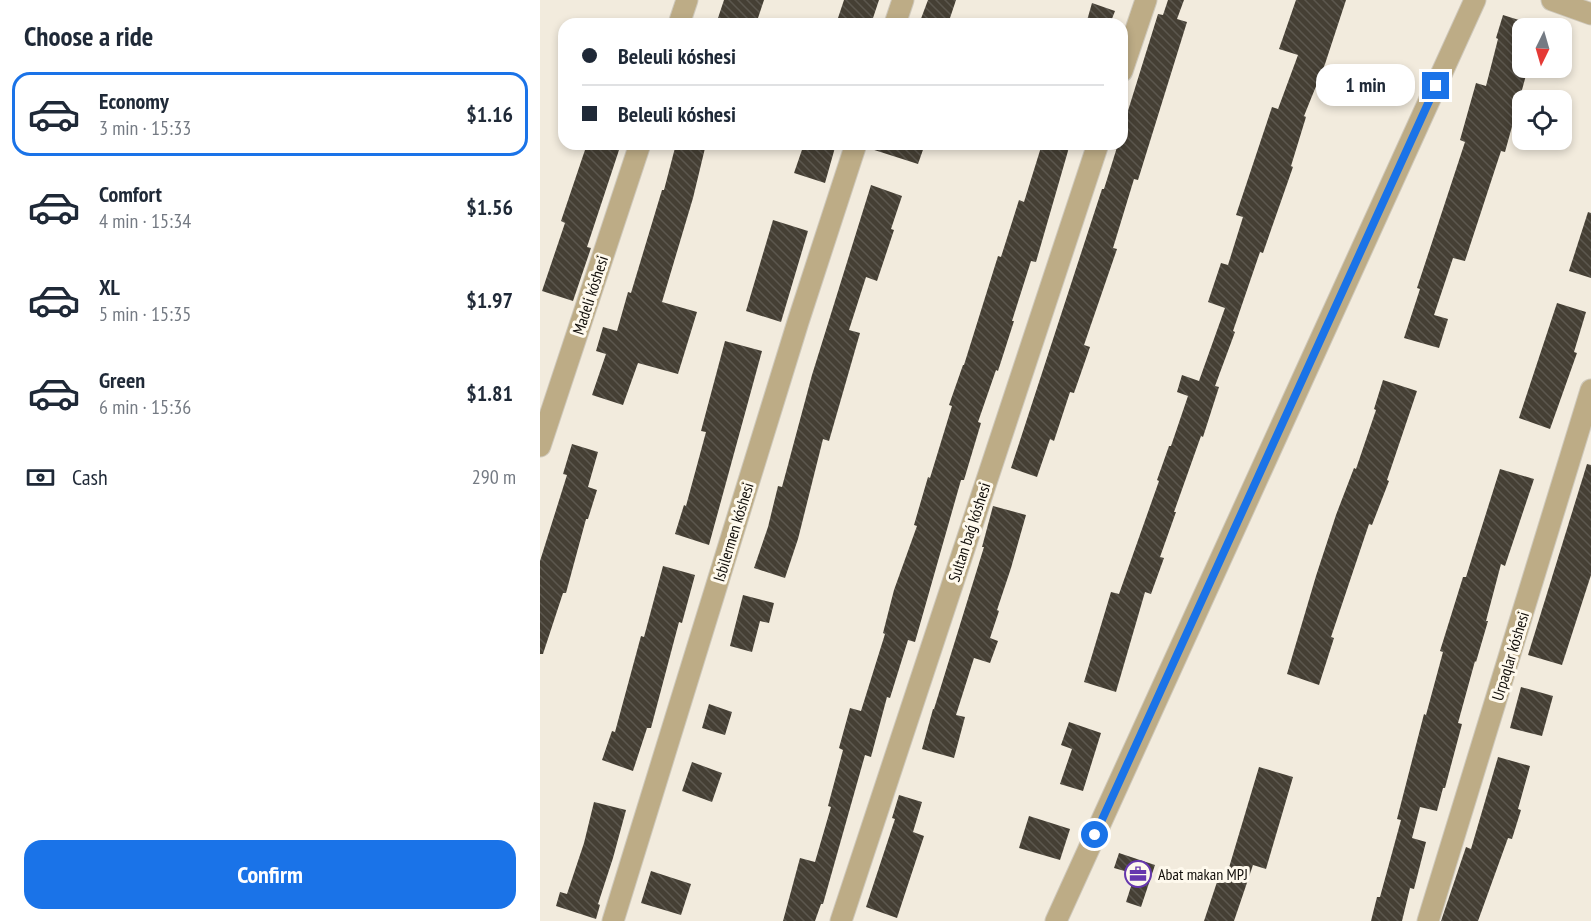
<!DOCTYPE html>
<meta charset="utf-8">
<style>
:root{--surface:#fff;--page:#f2f2f3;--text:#1f2937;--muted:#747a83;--line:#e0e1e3;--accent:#1a73e8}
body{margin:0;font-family:"PT Sans Narrow",sans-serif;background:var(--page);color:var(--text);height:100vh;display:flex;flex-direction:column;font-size:22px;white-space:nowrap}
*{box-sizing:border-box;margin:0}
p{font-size:20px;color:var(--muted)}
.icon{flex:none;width:33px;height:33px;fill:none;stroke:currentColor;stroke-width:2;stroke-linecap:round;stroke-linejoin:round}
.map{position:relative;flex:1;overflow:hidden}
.panel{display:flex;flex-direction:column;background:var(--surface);width:540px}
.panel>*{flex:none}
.guide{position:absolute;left:18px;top:18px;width:570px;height:132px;border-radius:18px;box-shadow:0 3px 9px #0003;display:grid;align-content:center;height:132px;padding:0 24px;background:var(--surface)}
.needle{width:39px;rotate:185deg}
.fabs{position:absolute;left:972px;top:18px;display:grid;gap:12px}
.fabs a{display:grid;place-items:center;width:60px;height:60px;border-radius:12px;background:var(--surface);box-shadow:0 3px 9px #0003;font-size:30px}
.end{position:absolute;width:27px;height:27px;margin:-14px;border:8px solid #1a73e8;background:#fff;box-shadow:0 0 0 3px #fff}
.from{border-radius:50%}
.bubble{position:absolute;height:42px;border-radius:18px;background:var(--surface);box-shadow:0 3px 9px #0003;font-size:20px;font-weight:800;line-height:42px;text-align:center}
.guide b{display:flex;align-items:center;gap:21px;height:57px;font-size:22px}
.guide b+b{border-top:2px solid var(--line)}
.guide i{width:15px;height:15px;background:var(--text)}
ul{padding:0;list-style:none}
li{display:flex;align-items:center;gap:18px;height:84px;margin:0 12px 9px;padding:0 12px;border:3px solid transparent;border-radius:18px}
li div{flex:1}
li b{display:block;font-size:22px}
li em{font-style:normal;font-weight:800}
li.selected{border-color:var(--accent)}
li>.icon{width:54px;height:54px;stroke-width:1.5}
h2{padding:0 24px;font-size:27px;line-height:72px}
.pay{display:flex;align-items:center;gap:15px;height:66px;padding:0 24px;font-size:22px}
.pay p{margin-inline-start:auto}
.button{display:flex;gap:12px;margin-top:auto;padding:12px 24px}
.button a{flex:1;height:69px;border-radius:18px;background:var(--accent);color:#fff;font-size:24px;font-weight:800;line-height:69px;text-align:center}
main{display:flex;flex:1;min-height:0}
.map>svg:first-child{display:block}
</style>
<main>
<section class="panel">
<h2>Choose a ride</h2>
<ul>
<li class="selected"><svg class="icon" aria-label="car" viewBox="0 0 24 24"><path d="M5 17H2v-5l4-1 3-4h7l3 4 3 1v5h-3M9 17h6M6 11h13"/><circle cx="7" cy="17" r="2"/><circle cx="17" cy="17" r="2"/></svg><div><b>Economy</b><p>3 min · 15:33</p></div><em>$1.16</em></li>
<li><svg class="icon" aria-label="car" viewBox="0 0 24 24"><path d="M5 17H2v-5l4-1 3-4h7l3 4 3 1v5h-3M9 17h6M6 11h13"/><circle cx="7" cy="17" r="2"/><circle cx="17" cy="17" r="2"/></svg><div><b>Comfort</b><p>4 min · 15:34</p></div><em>$1.56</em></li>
<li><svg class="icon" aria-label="car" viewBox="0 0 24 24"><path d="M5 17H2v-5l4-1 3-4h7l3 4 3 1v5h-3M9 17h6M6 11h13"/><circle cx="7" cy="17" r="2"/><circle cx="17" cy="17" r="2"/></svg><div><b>XL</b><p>5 min · 15:35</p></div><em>$1.97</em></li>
<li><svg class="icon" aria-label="car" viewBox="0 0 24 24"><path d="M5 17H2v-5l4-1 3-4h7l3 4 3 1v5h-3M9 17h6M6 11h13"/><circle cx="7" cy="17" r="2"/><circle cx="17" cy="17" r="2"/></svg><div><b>Green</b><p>6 min · 15:36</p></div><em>$1.81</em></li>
</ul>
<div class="pay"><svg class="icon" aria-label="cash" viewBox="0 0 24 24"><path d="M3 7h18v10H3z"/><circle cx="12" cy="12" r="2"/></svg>Cash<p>290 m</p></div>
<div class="button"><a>Confirm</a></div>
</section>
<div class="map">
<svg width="1051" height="921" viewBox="0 0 1051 921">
<defs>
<pattern id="building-back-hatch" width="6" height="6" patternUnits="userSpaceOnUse" patternTransform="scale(1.5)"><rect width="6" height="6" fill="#453f34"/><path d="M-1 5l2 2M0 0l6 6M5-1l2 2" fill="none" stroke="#5c574e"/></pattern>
</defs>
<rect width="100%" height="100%" fill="#f2ebdd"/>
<g fill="url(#building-back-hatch)">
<polygon points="184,0 224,0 216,24 176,24"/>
<polygon points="304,0 339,0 331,24 296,24"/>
<polygon points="388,0 416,0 408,24 379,24"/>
<polygon points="628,0 644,0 637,19 647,22 598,180 594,179 573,248 577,249 544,345 550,347 534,393 530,392 514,441 510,439 497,477 471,468 562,189 564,189 578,144 582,144 582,130 618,14 623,15"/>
<polygon points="756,0 806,0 785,64 764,116 766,117 751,166 753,167 732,227 723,253 720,252 693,331 695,332 675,386 679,387 663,437 661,436 634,512 636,512 620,557 624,558 611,594 605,592 576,692 544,682 571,592 579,594 619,481 617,480 629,446 631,446 648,396 637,392 642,375 659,381 685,308 668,302 681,263 688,265 703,217 696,215 732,107 738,109 758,55 739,49"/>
<polygon points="552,3 575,11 570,24 546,24"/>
<polygon points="963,15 982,21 982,68 988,68 965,152 961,151 925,261 913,258 894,315 908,319 899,348 864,338 880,289 877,288 925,142 920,140 936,83 946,86 958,39 956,38"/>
<polygon points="47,144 81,144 47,247 51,248 33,301 2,291 25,223 21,221"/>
<polygon points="136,144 166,144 153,198 122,302 157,312 138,374 98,363 83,405 52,395 66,354 56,351 63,327 77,331 88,292 91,293 122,190 124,190"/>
<polygon points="264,144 296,144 285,183 254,173"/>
<polygon points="328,144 385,144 378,164 328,148"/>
<polygon points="502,144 530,144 496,262 491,261 472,321 474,321 458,371 456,370 438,422 441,423 424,480 421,480 375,642 368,640 350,698 347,697 331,757 325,755 283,904 281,904 275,921 243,921 260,858 275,862 291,807 288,806 303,750 299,748 310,708 321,711 345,634 343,633 354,590 377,526 374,525 388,477 390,478 412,406 409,405 423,365 424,365 458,256 461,257 479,200 484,202"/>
<polygon points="331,185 362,196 351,229 354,230 337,281 326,277 309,330 320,333 289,441 283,439 258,539 245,578 214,568 228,527 238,486 242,487 272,375"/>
<polygon points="1048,212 1051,213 1051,278 1029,271"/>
<polygon points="233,220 268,231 241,322 206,311"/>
<polygon points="1017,303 1046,312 1034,352 1037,353 1010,429 979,418"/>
<polygon points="185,341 222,351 169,545 135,534 144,505 146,506 166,432 161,431"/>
<polygon points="843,380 877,391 847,480 849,481 832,525 829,524 791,637 794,638 779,685 747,674 776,576 796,515 814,468 816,469 836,410 834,409"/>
<polygon points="32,444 58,452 48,487 57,490 48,519 46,519 26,593 23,593 3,654 0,654 0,561 27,475 23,474"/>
<polygon points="1047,464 1051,465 1051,575 1022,665 988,655"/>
<polygon points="960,469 994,479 965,566 961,564 946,621 948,621 936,662 935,661 918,723 922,724 905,788 903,788 897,811 880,807 872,838 886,842 874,889 870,888 862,921 831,921 837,897 840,897 861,820 857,819 884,714 886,715 903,652 900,651 923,577 926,577"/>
<polygon points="453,506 486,515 471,568 457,610 459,611 450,638 458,641 450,663 434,658 416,715 425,717 414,758 382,749 393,709 394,709 444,547 442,547"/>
<polygon points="123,566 155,575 142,623 139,622 111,728 107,728 93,771 62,760 72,731 75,732 101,636 104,637"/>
<polygon points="203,595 234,603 229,623 220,621 212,652 190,646"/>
<polygon points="981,687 1013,696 1002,736 970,728"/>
<polygon points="169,704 192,712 185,735 162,728"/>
<polygon points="529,722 561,733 543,791 520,784 532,749 521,745"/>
<polygon points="958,757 990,766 978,809 981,810 972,839 968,838 938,921 901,921 926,847 931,849"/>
<polygon points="152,762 182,773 172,802 142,791"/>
<polygon points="719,767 753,777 726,869 713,865 694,921 664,921 678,879 685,881"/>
<polygon points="359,795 382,802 373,832 384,836 357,918 326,907 355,819 352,818"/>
<polygon points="54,802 86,810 73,858 58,904 60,905 56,919 16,906 20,892 27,894 44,843"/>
<polygon points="489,816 530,829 520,860 479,848"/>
<polygon points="579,853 615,865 601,907 586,902 595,874 574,868"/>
<polygon points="111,871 151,884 141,915 101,903"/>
</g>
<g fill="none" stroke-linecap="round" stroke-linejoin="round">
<defs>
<g id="minor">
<polyline points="1012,0 1051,14"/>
<polyline points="139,24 147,0"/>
<polyline points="355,24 363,0"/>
<polyline points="582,71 606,0"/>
<polyline points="0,446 100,144"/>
<polyline points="73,921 258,322 316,144"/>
<polyline points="301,921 558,144"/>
<polyline points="516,921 935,0"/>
<polyline points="888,921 1051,390"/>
</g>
</defs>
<use href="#minor" stroke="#cec8bb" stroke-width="23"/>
<use href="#minor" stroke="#bdac86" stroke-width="21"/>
</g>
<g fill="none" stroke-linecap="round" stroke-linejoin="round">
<polyline stroke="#1a73e8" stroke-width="8" points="555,835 896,86"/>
</g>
<defs>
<symbol id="office-ring" viewBox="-11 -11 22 22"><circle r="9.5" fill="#fef9ed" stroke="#6637ae" stroke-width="1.5"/><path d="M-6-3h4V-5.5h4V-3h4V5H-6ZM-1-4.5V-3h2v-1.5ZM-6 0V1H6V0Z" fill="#6637ae"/></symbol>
</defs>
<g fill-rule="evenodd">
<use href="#office-ring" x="583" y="859" width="30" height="30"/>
</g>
<g text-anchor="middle" stroke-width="6" stroke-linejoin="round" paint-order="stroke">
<g font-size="16" fill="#110e0a" stroke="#fef9ed">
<text transform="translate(50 295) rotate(-72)" y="6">Madeli kóshesi</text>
<text transform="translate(193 532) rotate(-73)" y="6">Isbilermen kóshesi</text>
<text transform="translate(429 532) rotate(-72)" y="6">Sultan baǵ kóshesi</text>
<text transform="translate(970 656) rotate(-73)" y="6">Urpaqlar kóshesi</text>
</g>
<g font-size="16" fill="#110e0a" stroke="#fef9ed" text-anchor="start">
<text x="618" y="880">Abat makan MPJ</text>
</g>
</g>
</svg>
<div class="fabs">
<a><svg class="needle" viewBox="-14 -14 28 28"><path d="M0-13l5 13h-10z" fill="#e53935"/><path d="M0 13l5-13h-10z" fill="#747a83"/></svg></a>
<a><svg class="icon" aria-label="locate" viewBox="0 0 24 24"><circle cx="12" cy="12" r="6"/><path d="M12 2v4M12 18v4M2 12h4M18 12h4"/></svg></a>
</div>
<i class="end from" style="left:555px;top:835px"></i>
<i class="end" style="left:896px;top:86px"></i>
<div class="bubble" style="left:776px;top:64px;width:99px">1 min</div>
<div class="guide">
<b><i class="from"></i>Beleuli kóshesi</b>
<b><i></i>Beleuli kóshesi</b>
</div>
</div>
</main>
